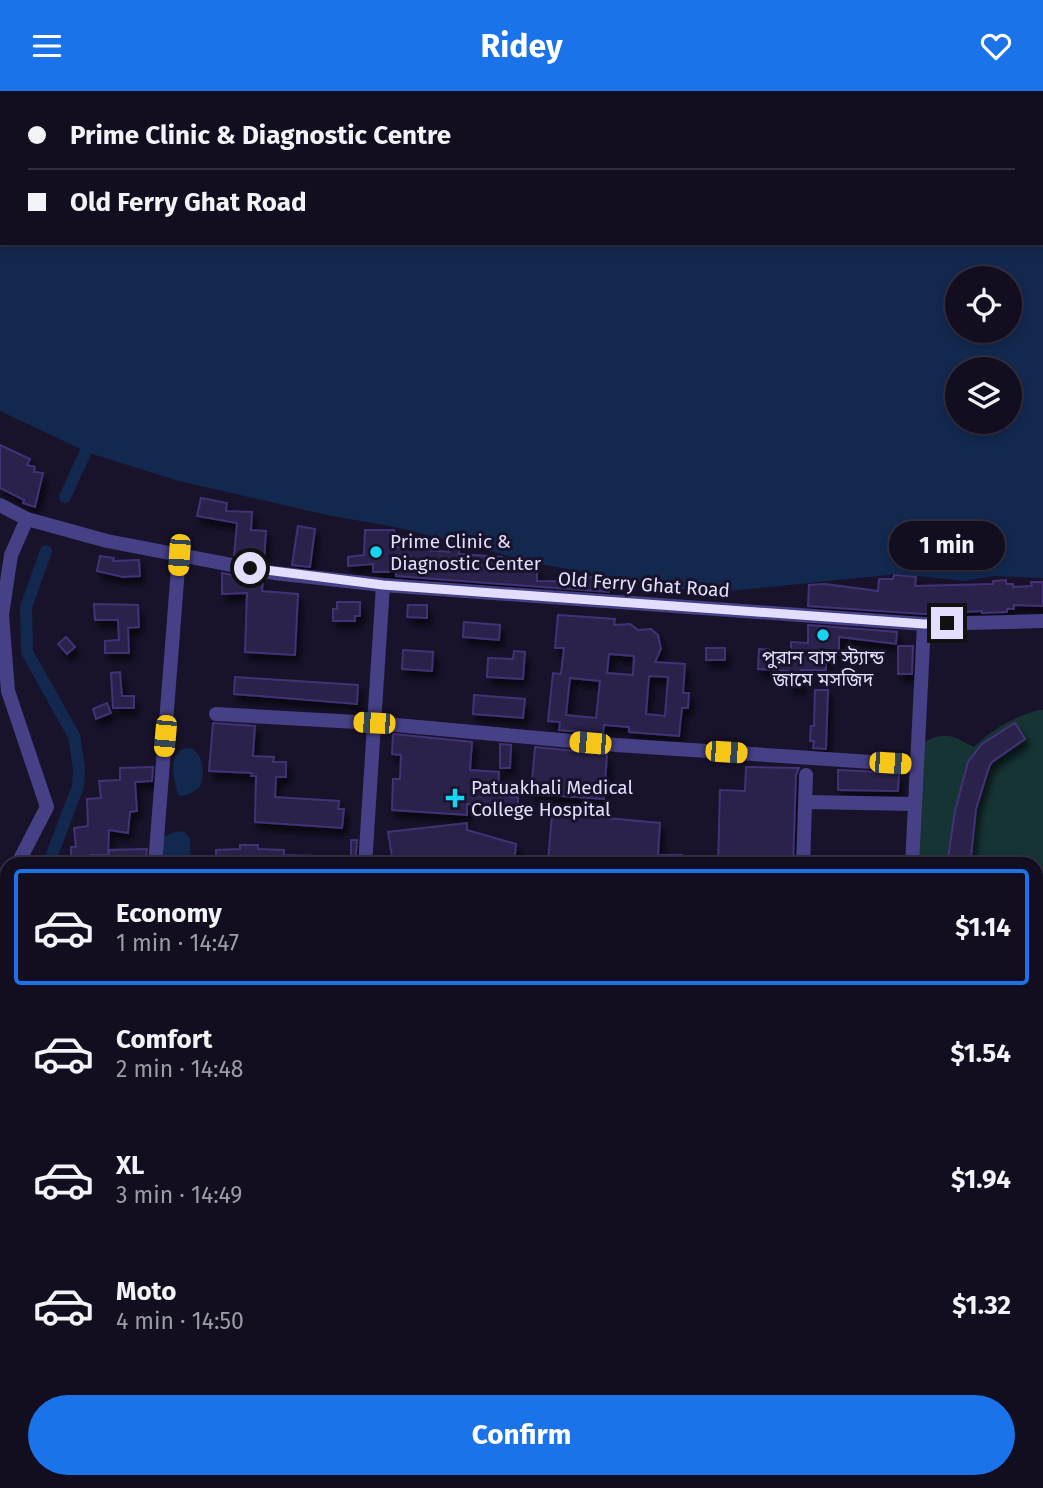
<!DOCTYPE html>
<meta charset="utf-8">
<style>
:root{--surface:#120e20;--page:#1b1729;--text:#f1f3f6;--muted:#9c9ca5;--line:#312e3e;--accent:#1a73e8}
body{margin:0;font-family:"Fira Sans","Noto Sans Bengali",sans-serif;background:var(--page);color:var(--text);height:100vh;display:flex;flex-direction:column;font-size:26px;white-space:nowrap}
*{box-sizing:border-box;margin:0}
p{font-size:23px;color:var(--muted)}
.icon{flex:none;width:38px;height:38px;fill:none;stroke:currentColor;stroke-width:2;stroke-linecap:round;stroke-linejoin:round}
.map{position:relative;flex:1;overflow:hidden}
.details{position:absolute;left:0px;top:766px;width:1043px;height:632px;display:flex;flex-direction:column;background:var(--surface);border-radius:21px 21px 0 0;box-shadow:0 4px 10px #0003,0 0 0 2px var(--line)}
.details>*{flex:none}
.hud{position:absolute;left:0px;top:0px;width:1043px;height:154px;box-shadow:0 4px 10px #0003,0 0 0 2px var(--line);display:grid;align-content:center;height:154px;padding:0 28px;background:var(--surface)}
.controls{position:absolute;left:945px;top:175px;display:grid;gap:14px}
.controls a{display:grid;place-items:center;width:77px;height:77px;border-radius:50%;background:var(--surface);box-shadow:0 4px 10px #0003,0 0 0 2px var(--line);font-size:35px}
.end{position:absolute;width:32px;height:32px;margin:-16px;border:9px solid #e3defd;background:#111;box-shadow:0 0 0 4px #111}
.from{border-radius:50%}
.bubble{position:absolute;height:49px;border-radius:24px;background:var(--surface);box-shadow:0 4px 10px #0003,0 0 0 2px var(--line);font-size:23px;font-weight:700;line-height:49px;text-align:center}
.car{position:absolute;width:21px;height:42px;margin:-21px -10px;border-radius:9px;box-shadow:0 0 5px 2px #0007;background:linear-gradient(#f5c518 24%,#345 0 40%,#f5c518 0 76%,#345 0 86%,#f5c518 0)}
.hud b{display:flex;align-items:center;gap:24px;height:66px;font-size:26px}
.hud b+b{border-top:2px solid var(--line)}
.hud i{width:18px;height:18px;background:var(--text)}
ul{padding:12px 0 0;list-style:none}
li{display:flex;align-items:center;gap:21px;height:116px;margin:0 14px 10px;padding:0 14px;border:4px solid transparent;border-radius:7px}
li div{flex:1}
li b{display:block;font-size:26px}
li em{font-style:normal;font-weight:700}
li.active{border-color:var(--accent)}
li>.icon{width:63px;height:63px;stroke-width:1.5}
.primary-button{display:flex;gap:14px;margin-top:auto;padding:14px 28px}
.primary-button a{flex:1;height:80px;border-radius:42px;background:var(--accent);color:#fff;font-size:28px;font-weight:700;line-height:80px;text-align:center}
header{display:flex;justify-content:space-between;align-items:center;height:91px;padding:0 28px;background:var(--accent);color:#fff;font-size:32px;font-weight:700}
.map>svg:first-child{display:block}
</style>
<header><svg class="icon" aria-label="menu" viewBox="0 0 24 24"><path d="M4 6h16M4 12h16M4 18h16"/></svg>Ridey<svg class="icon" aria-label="heart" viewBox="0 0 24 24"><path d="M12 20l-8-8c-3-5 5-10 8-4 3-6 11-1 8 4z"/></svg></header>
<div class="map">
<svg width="1043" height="1397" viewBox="0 0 1043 1397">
<defs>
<filter id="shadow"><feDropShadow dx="4" dy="7" stdDeviation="3.5" flood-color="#0009"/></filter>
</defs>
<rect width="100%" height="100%" fill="#18132b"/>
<path fill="#163434" d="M 1038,619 L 1043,619 L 1043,1002 L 1036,1000 L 1036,774 L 970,773 L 976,718 L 989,676 L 982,653 L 968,671 L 955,720 L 947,773 L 917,774 L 924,651 C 948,639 954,646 974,656 C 996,636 1010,628 1038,619 Z"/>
<g fill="#13284f" fill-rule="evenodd">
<path d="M 0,0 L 260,2 L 2,2 L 2,152 L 1043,153 L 1043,487 L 993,485 L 965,490 L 898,483 L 719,501 L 681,498 L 545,474 L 395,436 L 327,424 L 179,390 L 89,362 L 0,320 ZM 1010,187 L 1010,240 L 957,240 L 957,187 ZM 957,278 L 1010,278 L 1010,331 L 957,331 Z"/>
<path d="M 187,657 L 193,658 C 205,668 204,682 200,696 C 193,701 187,706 178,704 C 174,689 166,661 187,657 Z"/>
<polygon points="178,740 184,741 190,747 191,773 162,773 163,746"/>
</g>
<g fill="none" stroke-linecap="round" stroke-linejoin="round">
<g stroke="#13284f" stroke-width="12">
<polyline points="65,406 92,347"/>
<polyline points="46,460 26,516 27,561 74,645 79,678 78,695 48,774"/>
<polyline points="0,878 7,865"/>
<polyline points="106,1391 106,1397"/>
</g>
</g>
<g fill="#2a204b" stroke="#423375" stroke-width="2" fill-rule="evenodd" filter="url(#shadow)">
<polygon points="0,354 30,368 27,374 35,376 34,381 43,382 35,416 23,412 24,409 0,397"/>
<polygon points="201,407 227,412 226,420 252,421 251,439 266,440 264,470 234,465 237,432 197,425"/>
<polygon points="298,435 315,438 310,476 292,474"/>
<polygon points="365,439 394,439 393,456 449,461 449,458 459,458 459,463 502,466 502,468 510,469 509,475 537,479 537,490 588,491 589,486 610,487 609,501 396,485 396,481 373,481 373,473 348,475 348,466 364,464"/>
<polygon points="100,465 114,467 113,470 139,469 140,485 123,486 97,480"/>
<polygon points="222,482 263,490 262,500 298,503 295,564 245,561 247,502 222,503"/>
<polygon points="894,484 916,486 915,495 993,493 993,490 1006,489 1006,493 1013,493 1013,496 1032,495 1031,491 1043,491 1043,515 1014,514 1014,518 1007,518 1007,521 982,522 982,520 924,523 808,515 809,494 825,493 878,500 879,488 893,488"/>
<polygon points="337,511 360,511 360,525 355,525 355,530 333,530 333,518 337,518"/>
<polygon points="94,513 138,514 139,536 128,537 129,562 105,562 105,550 119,549 118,529 95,529"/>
<polygon points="408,514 427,514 427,527 407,526"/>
<path d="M 558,524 L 615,528 L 614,534 L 630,533 L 638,539 L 651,538 L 658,544 L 661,558 L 655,571 L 685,573 L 683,602 L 689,602 L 688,617 L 682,617 L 679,645 L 629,641 L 629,636 L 604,634 L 603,643 L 559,639 L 560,631 L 548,630 L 553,582 L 561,583 L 564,557 L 555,557 ZM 609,563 L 634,565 L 633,584 L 607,582 ZM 649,585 L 668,586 L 665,625 L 646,623 ZM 570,587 L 600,590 L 596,627 L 566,624 Z"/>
<polygon points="464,531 500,534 499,549 463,546"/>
<polygon points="808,534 897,541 896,553 839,546 839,564 826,564 826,579 801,579 800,596 789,595 790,580 758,578 759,558 791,560 791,551 808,552"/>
<polygon points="66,546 75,556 67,563 58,553"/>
<polygon points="898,555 913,555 912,583 898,583"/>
<rect x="706" y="557" width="19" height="12"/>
<polygon points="403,559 433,561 432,580 402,578"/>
<polygon points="514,560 525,561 523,588 487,586 488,567 513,568"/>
<polygon points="120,581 122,605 134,605 134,617 113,617 111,582"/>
<polygon points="235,586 358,594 357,613 234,603"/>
<polygon points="815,599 828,599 826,658 813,657 814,650 810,650 811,635 814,635"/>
<polygon points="474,604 525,608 523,627 473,623"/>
<polygon points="107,612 111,622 96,628 93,618"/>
<polygon points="213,632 255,635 253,665 274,666 273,671 286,671 286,686 276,686 275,706 339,710 338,718 344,718 342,737 255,731 256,685 251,685 252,682 209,680"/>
<polygon points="1015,632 1025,648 992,671 989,676 976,718 970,774 947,774 955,720 968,671 982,653"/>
<polygon points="393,643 472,651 470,679 499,681 498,698 502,698 502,705 518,706 518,717 467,713 467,724 392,719 393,688 400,688 401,664 392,663"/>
<polygon points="500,653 511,654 510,677 500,677"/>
<polygon points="535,656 607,663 604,708 531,703"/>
<polygon points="153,676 152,690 135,691 137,720 130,721 128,742 109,739 108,764 91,764 91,774 82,774 82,770 71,771 71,756 76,756 74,737 88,735 87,708 101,707 99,690 120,689 120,677"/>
<polygon points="746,676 799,677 796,684 793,774 718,774 720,699 745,700"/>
<polygon points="838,679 899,682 898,700 838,699"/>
<polygon points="552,722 660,732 658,764 682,764 682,774 580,774 548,771"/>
<polygon points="467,732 467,739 516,753 514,774 487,774 444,766 392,766 388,741"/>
<polygon points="351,749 357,749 355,774 351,774"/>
<polygon points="240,754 258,754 258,758 284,759 284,764 315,765 315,774 225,774 225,768 216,768 216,759 240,758"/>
<polygon points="147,758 145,774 110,773 109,759"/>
</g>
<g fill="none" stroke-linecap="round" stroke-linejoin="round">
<g stroke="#464187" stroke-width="14">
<polyline points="425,0 432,2"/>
<polyline points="1041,25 1043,13"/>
<polyline points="1041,118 1043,118"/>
<polyline points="0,414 27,428 107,450 274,482 383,494 924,533 1043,530"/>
<polyline points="216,623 374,632 616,654 917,674"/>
<polyline points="806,711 915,713"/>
<polyline points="17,774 47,716 8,600 2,524 11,464 27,428"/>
<polyline points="155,774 179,464"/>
<polyline points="365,774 383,494"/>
<polyline points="803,774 806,684"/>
<polyline points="912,774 924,533"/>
<polyline points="0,806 7,792"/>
<polyline points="0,1087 7,1085"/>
<polyline points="1036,1163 1043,1163"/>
<polyline points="310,1391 310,1397"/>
<polyline points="835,1391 835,1397"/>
<polyline points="29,1397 30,1391"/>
</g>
</g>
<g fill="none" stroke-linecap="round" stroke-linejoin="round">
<polyline stroke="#e3defd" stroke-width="9" points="250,477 383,494 924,533 947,532"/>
</g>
<g fill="#16d5f2" stroke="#18132b" stroke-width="2.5">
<circle cx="376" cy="461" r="7"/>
<circle cx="823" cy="544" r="7"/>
<path d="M451.5 696.5h7v7h7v7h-7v7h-7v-7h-7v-7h7z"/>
</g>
<g text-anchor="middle" stroke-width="6" stroke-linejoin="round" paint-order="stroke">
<g font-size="19" fill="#e3defd" stroke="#18132b" text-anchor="start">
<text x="390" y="457">Prime Clinic &amp;<tspan x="390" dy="22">Diagnostic Center</tspan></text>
<text x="823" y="573" text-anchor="middle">পুরান বাস স্ট্যান্ড<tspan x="823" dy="22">জামে মসজিদ</tspan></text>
<text x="471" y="703">Patuakhali Medical<tspan x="471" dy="22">College Hospital</tspan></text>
</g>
<g font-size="19" fill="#e3defd" stroke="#18132b">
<text transform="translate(644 493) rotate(4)" y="7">Old Ferry Ghat Road</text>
</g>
</g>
</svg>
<div class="controls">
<a><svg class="icon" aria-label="locate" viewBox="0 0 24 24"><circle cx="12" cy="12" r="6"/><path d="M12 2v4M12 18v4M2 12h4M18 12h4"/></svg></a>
<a><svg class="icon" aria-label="layers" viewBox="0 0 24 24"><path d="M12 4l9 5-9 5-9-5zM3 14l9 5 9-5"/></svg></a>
</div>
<i class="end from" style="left:250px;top:477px"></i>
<i class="end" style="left:947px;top:532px"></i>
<div class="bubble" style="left:889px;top:430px;width:116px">1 min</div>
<i class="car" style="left:179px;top:464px;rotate:184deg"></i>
<i class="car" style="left:374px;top:632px;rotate:273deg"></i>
<i class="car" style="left:165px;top:645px;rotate:185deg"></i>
<i class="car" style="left:590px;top:652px;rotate:275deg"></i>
<i class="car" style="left:726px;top:661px;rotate:94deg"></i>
<i class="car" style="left:890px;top:672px;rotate:94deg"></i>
<div class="hud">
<b><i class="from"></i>Prime Clinic &amp; Diagnostic Centre</b>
<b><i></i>Old Ferry Ghat Road</b>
</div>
<section class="details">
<ul>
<li class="active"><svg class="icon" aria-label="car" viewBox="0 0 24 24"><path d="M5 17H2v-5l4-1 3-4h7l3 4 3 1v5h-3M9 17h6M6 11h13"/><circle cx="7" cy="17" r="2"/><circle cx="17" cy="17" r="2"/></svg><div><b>Economy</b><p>1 min · 14:47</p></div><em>$1.14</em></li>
<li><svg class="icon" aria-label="car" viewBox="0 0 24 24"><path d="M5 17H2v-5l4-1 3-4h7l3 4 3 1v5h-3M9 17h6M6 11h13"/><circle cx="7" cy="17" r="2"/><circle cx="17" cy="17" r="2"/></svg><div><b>Comfort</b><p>2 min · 14:48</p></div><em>$1.54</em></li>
<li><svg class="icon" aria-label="car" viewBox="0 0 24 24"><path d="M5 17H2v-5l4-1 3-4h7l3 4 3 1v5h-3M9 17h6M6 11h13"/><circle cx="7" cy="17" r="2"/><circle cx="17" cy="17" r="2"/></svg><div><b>XL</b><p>3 min · 14:49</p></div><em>$1.94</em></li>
<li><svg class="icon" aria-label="car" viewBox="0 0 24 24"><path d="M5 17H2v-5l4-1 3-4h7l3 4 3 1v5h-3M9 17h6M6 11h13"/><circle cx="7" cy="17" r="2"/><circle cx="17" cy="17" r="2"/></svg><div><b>Moto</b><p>4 min · 14:50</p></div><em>$1.32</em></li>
</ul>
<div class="primary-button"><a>Confirm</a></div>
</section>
</div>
